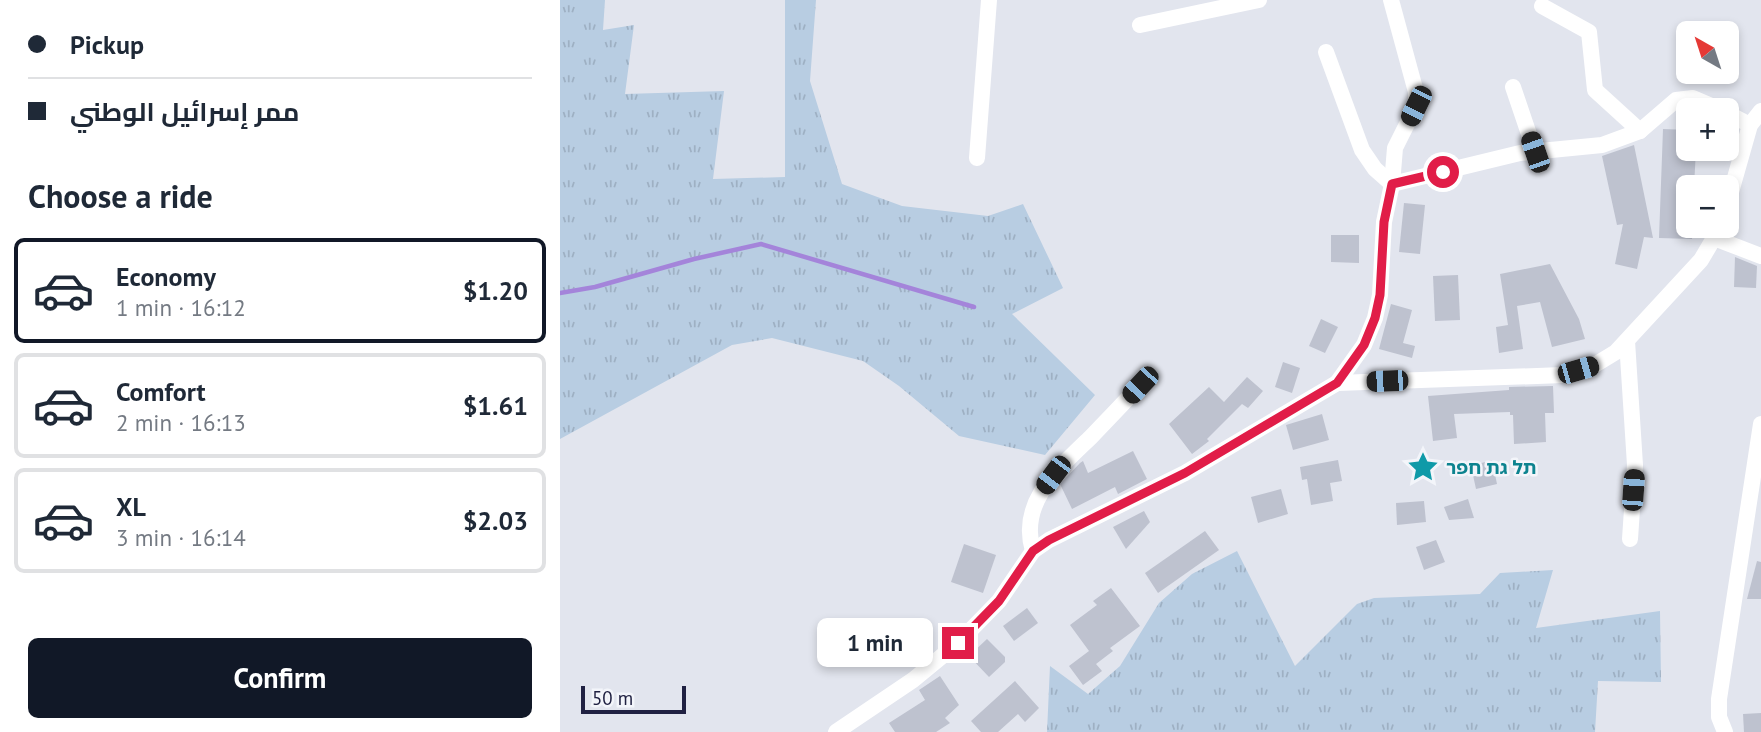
<!DOCTYPE html>
<meta charset="utf-8">
<style>
:root{--surface:#fff;--page:#f6f6f7;--text:#1f2937;--muted:#747a83;--line:#e0e1e3;--accent:#111827}
body{margin:0;font-family:"PT Sans",Cairo,"Noto Sans Hebrew",sans-serif;background:var(--page);color:var(--text);height:100vh;display:flex;flex-direction:column;font-size:26px;white-space:nowrap}
*{box-sizing:border-box;margin:0}
p{font-size:23px;color:var(--muted)}
.icon{flex:none;width:38px;height:38px;fill:none;stroke:currentColor;stroke-width:2;stroke-linecap:round;stroke-linejoin:round}
.map{position:relative;flex:1;overflow:hidden}
.details{display:flex;flex-direction:column;background:var(--surface);width:560px}
.details>*{flex:none}
.hud{display:grid;align-content:center;height:154px;padding:0 28px;background:var(--surface)}
.needle{width:46px;rotate:321deg}
.controls{position:absolute;left:1116px;top:21px;display:grid;gap:14px}
.controls a{display:grid;place-items:center;width:63px;height:63px;border-radius:10px;background:var(--surface);box-shadow:0 4px 10px #0003;font-size:35px}
.scale{position:absolute;left:21px;bottom:18px;width:105px;box-sizing:border-box;padding-left:7px;border:4px solid #202142;border-top:0;font-size:19px;line-height:24px;white-space:nowrap;color:#202142;-webkit-text-stroke:5px #f3f5fa;paint-order:stroke}
.end{position:absolute;width:32px;height:32px;margin:-16px;border:9px solid #e11d48;background:#fff;box-shadow:0 0 0 4px #fff}
.from{border-radius:50%}
.bubble{position:absolute;height:49px;border-radius:10px;background:var(--surface);box-shadow:0 4px 10px #0003;font-size:23px;font-weight:700;line-height:49px;text-align:center}
.car{position:absolute;width:21px;height:42px;margin:-21px -10px;border-radius:9px;box-shadow:0 0 5px 2px #0007;background:linear-gradient(#222 24%,#8ab4d8 0 40%,#222 0 76%,#8ab4d8 0 86%,#222 0)}
.hud b{display:flex;align-items:center;gap:24px;height:66px;font-size:26px}
.hud b+b{border-top:2px solid var(--line)}
.hud i{width:18px;height:18px;background:var(--text)}
ul{padding:0;list-style:none}
li{display:flex;align-items:center;gap:21px;height:105px;margin:0 14px 10px;padding:0 14px;border:4px solid var(--line);border-radius:10px}
li div{flex:1}
li b{display:block;font-size:26px}
li em{font-style:normal;font-weight:700}
li.current{border-color:var(--accent)}
li>.icon{width:63px;height:63px;stroke-width:1.5}
h2{padding:0 28px;font-size:32px;line-height:84px}
.cta{display:flex;gap:14px;margin-top:auto;padding:14px 28px}
.cta a{flex:1;height:80px;border-radius:10px;background:var(--accent);color:#fff;font-size:28px;font-weight:700;line-height:80px;text-align:center}
main{display:flex;flex:1;min-height:0}
.map>svg:first-child{display:block}
</style>
<main>
<section class="details">
<div class="hud">
<b><i class="from"></i>Pickup</b>
<b><i></i>ممر إسرائيل الوطني</b>
</div>
<h2>Choose a ride</h2>
<ul>
<li class="current"><svg class="icon" aria-label="car" viewBox="0 0 24 24"><path d="M5 17H2v-5l4-1 3-4h7l3 4 3 1v5h-3M9 17h6M6 11h13"/><circle cx="7" cy="17" r="2"/><circle cx="17" cy="17" r="2"/></svg><div><b>Economy</b><p>1 min · 16:12</p></div><em>$1.20</em></li>
<li><svg class="icon" aria-label="car" viewBox="0 0 24 24"><path d="M5 17H2v-5l4-1 3-4h7l3 4 3 1v5h-3M9 17h6M6 11h13"/><circle cx="7" cy="17" r="2"/><circle cx="17" cy="17" r="2"/></svg><div><b>Comfort</b><p>2 min · 16:13</p></div><em>$1.61</em></li>
<li><svg class="icon" aria-label="car" viewBox="0 0 24 24"><path d="M5 17H2v-5l4-1 3-4h7l3 4 3 1v5h-3M9 17h6M6 11h13"/><circle cx="7" cy="17" r="2"/><circle cx="17" cy="17" r="2"/></svg><div><b>XL</b><p>3 min · 16:14</p></div><em>$2.03</em></li>
</ul>
<div class="cta"><a>Confirm</a></div>
</section>
<div class="map">
<svg width="1201" height="732" viewBox="0 0 1201 732">
<defs>
<pattern id="grass-tufts" width="24" height="20" patternUnits="userSpaceOnUse" patternTransform="scale(1.75)"><rect width="24" height="20" fill="#b8cde2"/><path d="M3 7l-1-3M5 7V3M7 7l1-3M15 17l-1-3M17 17v-4M19 17l1-3" fill="none" stroke="#9eb0c3"/></pattern>
</defs>
<rect width="100%" height="100%" fill="#e2e5ee"/>
<g fill="url(#grass-tufts)">
<polygon points="0,0 45,0 43,30 74,25 65,94 164,91 153,179 225,177 225,0 256,0 250,81 282,184 342,206 428,216 463,204 503,288 452,314 535,395 485,455 399,436 339,386 303,361 212,338 172,345 0,439"/>
<polygon points="677,551 735,666 797,604 814,598 920,594 940,573 993,570 976,628 1100,611 1101,682 1038,681 1035,732 487,732 490,666 528,694 560,666 599,603 632,574"/>
</g>
<g fill="none" stroke-linecap="round" stroke-linejoin="round">
<polyline stroke="#a484da" stroke-width="4.5" points="0,293 35,287 134,259 201,244 414,307"/>
</g>
<g fill="#bec2cf">
<polygon points="1103,129 1129,130 1129,149 1136,149 1134,187 1129,187 1129,226 1133,226 1132,239 1099,238"/>
<polygon points="1074,145 1093,238 1084,237 1077,269 1055,264 1063,224 1057,225 1042,156"/>
<polygon points="844,203 865,205 860,254 839,252"/>
<polygon points="771,235 799,235 799,263 771,262"/>
<polygon points="1175,257 1197,266 1196,288 1174,287"/>
<polygon points="990,264 1019,319 1025,339 992,347 980,302 957,306 963,349 939,353 936,327 948,325 940,274"/>
<polygon points="898,275 900,320 875,321 873,276"/>
<polygon points="831,304 852,310 843,343 855,346 852,358 819,349"/>
<polygon points="761,319 778,327 765,353 749,346"/>
<polygon points="723,362 740,368 732,393 715,387"/>
<polygon points="687,377 703,391 688,408 682,404 647,439 649,441 632,454 609,424 649,387 664,402"/>
<polygon points="993,386 994,413 985,413 986,442 954,444 953,415 950,415 950,412 894,414 897,438 873,441 868,396 949,390 949,387"/>
<polygon points="762,414 769,440 733,450 726,425"/>
<polygon points="573,451 587,479 558,494 555,487 512,509 500,484 520,463 523,461 528,473"/>
<polygon points="778,460 782,481 770,483 773,501 751,505 747,479 742,480 740,467"/>
<polygon points="932,460 937,484 916,489 911,466"/>
<polygon points="721,489 728,514 698,523 691,497"/>
<polygon points="908,499 914,518 889,520 884,507"/>
<polygon points="864,501 866,522 837,525 836,503"/>
<polygon points="584,511 590,522 566,549 553,527"/>
<polygon points="645,531 659,550 598,593 585,573"/>
<polygon points="876,540 885,562 864,570 856,547"/>
<polygon points="404,544 436,555 423,593 391,582"/>
<polygon points="1197,561 1201,562 1201,599 1187,599"/>
<polygon points="551,588 580,626 550,648 553,651 536,664 542,671 523,685 509,666 529,651 510,625 537,605 533,601"/>
<polygon points="467,608 478,623 454,641 443,626"/>
<polygon points="427,639 445,657 445,662 429,677 409,656"/>
<polygon points="380,676 399,705 385,718 390,723 376,732 335,732 329,723 365,700 359,690"/>
<polygon points="455,681 479,708 465,722 458,714 438,732 421,732 411,721"/>
<polygon points="1201,713 1201,732 1184,732 1183,714"/>
</g>
<g fill="none" stroke-linecap="round" stroke-linejoin="round">
<g stroke="#fff" stroke-width="16">
<polyline points="982,6 1029,32 1035,90 1080,131"/>
<polyline points="580,25 699,0"/>
<polyline points="766,52 802,150 815,169 832,184"/>
<polyline points="953,87 975,152"/>
<polyline points="1167,113 1190,125"/>
<polyline points="417,158 429,0"/>
<polyline points="832,184 960,153 1042,145 1080,131 1116,100 1133,98 1161,110"/>
<polyline points="1167,206 1190,125 1201,111"/>
<polyline points="1154,238 1201,256"/>
<polyline points="1067,341 1075,465 1070,539"/>
<polyline points="777,383 804,345 815,318 820,295 824,222 832,184 835,148 856,106 856,92 831,0"/>
<path d="M 473,551 C 458,502 499,468 531,437 C 547,420 564,403 580,385"/>
<polyline points="276,732 353,680 398,643 439,601 473,551 489,540 625,473 777,383 1003,375 1033,366 1056,352 1141,260 1161,226"/>
<polyline points="1165,732 1159,717 1159,699 1201,424"/>
</g>
</g>
<g fill="none" stroke-linecap="round" stroke-linejoin="round">
<polyline stroke="#e11d48" stroke-width="9" points="398,643 439,601 473,551 489,540 625,473 777,383 804,345 815,318 820,295 824,222 832,184 883,172"/>
</g>
<defs>
<symbol id="sight-bare" viewBox="-9 -9 18 18"><path d="M0-6L1.8-2.2L6-1.7L2.9 1.2L3.7 5.4L0 3.3L-3.7 5.4L-2.9 1.2L-6-1.7L-1.8-2.2Z" fill="#0f9aa8" stroke="#f3f5fa" stroke-width="2.5" paint-order="stroke"/></symbol>
</defs>
<g fill-rule="evenodd">
<use href="#sight-bare" x="841" y="445" width="44" height="44"/>
</g>
<g text-anchor="middle" stroke-width="5" stroke-linejoin="round" paint-order="stroke">
<g font-size="19" font-weight="bold" fill="#0d838f" stroke="#f3f5fa" text-anchor="start">
<text x="886" y="474">תל גת חפר</text>
</g>
</g>
</svg>
<div class="controls">
<a><svg class="needle" viewBox="-14 -14 28 28"><path d="M0-13l5 13h-10z" fill="#e53935"/><path d="M0 13l5-13h-10z" fill="#747a83"/></svg></a>
<a>+</a>
<a>−</a>
</div>
<div class="scale">50 m</div>
<i class="end from" style="left:883px;top:172px"></i>
<i class="end" style="left:398px;top:643px"></i>
<div class="bubble" style="left:257px;top:618px;width:116px">1 min</div>
<i class="car" style="left:856px;top:106px;rotate:206deg"></i>
<i class="car" style="left:975px;top:152px;rotate:341deg"></i>
<i class="car" style="left:1018px;top:370px;rotate:74deg"></i>
<i class="car" style="left:827px;top:381px;rotate:268deg"></i>
<i class="car" style="left:580px;top:385px;rotate:223deg"></i>
<i class="car" style="left:493px;top:475px;rotate:217deg"></i>
<i class="car" style="left:1073px;top:490px;rotate:4deg"></i>
</div>
</main>
